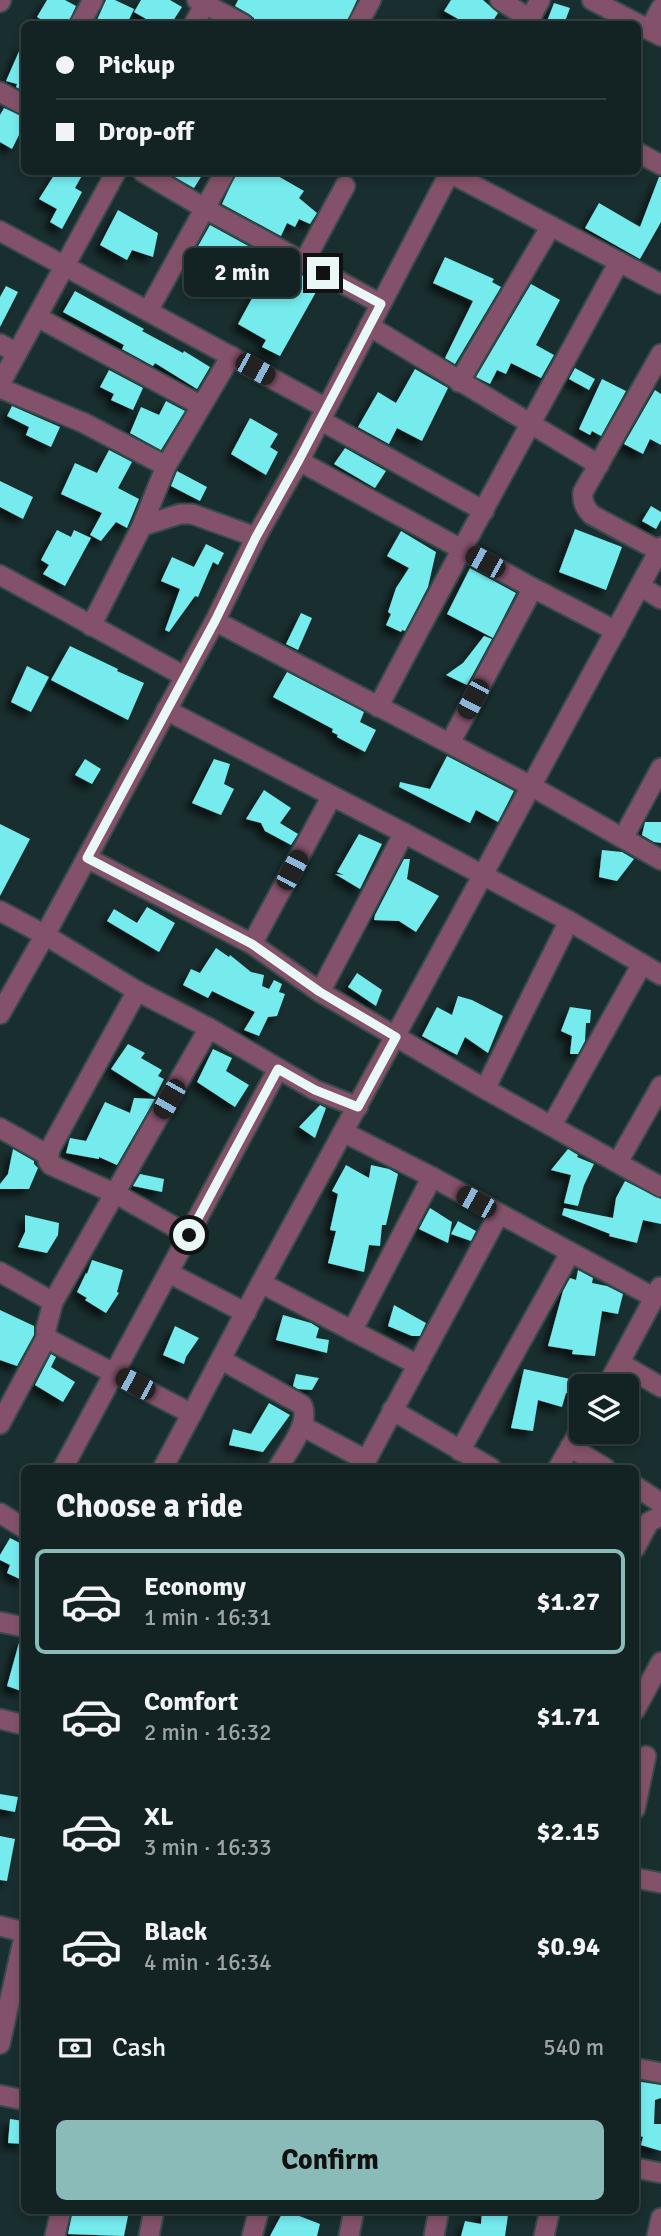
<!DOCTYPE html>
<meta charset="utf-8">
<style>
:root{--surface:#132223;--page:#1c2a2b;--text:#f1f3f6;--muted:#9da4a6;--line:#323f41;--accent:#8bbbb9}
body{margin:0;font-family:Signika,sans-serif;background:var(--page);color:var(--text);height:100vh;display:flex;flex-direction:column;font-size:26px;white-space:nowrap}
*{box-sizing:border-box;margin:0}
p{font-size:23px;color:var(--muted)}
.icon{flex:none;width:38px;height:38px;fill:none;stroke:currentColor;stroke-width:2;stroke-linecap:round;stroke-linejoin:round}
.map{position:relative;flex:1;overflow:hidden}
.sheet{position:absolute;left:21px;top:1465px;width:618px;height:749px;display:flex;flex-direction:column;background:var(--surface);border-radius:10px;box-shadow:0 4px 10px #0003,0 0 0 2px var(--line)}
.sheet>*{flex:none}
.hud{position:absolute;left:21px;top:21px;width:620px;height:154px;border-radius:10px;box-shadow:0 4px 10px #0003,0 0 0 2px var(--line);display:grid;align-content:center;height:154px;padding:0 35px;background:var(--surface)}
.fabs{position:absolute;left:569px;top:1374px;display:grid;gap:14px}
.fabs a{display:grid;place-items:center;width:70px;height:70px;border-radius:10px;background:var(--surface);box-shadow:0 4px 10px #0003,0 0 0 2px var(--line);font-size:35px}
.end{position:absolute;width:32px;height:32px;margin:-16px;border:9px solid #eaf7f7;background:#111;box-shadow:0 0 0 4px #111}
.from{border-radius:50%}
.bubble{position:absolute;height:49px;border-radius:10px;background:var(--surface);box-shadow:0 4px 10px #0003,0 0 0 2px var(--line);font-size:23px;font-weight:800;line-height:49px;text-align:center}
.car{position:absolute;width:21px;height:42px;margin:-21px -10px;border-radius:9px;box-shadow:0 0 5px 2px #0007;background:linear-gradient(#222 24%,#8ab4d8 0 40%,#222 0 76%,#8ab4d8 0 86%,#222 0)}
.hud b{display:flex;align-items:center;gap:24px;height:66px;font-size:26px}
.hud b+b{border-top:2px solid var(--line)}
.hud i{width:18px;height:18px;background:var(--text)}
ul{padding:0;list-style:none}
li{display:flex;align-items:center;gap:21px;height:105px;margin:0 14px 10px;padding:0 21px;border:4px solid transparent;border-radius:10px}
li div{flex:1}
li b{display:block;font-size:26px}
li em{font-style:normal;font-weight:800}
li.current{border-color:var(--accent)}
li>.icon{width:63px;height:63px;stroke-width:1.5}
h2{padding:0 35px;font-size:32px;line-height:84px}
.pay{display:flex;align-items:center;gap:18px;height:77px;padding:0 35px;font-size:26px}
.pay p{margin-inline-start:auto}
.action{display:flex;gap:14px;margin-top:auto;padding:14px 35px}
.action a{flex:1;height:80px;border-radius:10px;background:var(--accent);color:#111;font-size:28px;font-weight:800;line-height:80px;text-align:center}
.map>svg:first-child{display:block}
</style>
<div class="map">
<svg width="661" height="2236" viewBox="0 0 661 2236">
<defs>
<filter id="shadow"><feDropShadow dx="-6" dy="6" stdDeviation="3.5" flood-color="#0009"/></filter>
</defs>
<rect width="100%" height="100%" fill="#192e2f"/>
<g fill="#75ebee" filter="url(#shadow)">
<polygon points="47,0 65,0 76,6 68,24 49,24 37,17"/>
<polygon points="106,0 115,0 134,9 127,24 107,24 97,20"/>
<polygon points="141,0 170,0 182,7 171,24 155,24 134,12"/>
<polygon points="238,0 357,0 346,24 255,24 254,18 249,14 235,6"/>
<polygon points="451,0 483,0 498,13 491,24 467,24 444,11"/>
<polygon points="554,3 570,8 564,24 546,24"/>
<polygon points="24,40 24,91 16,87 17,84 6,81"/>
<polygon points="4,108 24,117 24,125 12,149 0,142 0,115"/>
<polygon points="56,172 84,172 75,188 82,192 62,229 50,222 57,209 39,199"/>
<polygon points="166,172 204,172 194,188"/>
<polygon points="237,172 271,172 304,191 299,198 317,213 310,224 299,219 295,227 287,223 281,236 222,204"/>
<polygon points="659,177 661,177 661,222 640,259 585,228 599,203 640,227"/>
<polygon points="118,210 158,233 153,257 132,250 127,260 100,245"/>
<polygon points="210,225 320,285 280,356 262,347 266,340 238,324 256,291 213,266 209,273 188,264"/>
<polygon points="445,257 494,279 492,282 501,287 455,364 445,358 473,301 433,283"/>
<polygon points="531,284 560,300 536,345 554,355 541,378 511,363 506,374 497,370 490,384 476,377"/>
<polygon points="6,286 18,292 0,327 0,297"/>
<polygon points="75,291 144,329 142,331 183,353 184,351 210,367 197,389 155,363 153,366 122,349 124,345 63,312"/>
<polygon points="575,368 595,379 589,390 569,379"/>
<polygon points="415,369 448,388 422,441 397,428 389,444 358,427 378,392 396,403"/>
<polygon points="109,370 143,388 133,410 111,400 114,394 100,387"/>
<polygon points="602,379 626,391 601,436 592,431 590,435 579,429"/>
<polygon points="655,390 661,394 661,445 650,439 643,454 624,444"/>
<polygon points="166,401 185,411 161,450 130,433 141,407 159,415"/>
<polygon points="12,406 60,427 51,447 26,435 29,427 7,416"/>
<polygon points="250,418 278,434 270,447 278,452 266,475 231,454"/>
<polygon points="345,448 386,471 375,488 334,464"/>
<polygon points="109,450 132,462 118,488 139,499 127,528 116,522 101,541 90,535 102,513 61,494 75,463 97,473"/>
<polygon points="177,471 207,487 200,501 171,486"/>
<polygon points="0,481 33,497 23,519 0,507"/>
<polygon points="651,506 661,512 661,520 656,529 642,521"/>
<polygon points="575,529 622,547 606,590 559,572"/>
<polygon points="57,530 71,537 74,530 91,538 65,586 43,574 49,565 41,560"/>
<polygon points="401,531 436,552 428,587 405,631 402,630 401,632 386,625 391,614 388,612 396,588 409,568 387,556"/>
<polygon points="206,544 224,553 218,565 213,562 198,597 195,596 169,632 165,630 180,589 161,581 172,557 194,567"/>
<polygon points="470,568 516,593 493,638 447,614"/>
<polygon points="301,613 312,618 298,650 286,644"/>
<polygon points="484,636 492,639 467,685 446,675 463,663"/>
<polygon points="70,646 118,669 117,671 144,683 128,720 51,680"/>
<polygon points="27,666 49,677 31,712 11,702"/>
<polygon points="287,672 364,712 360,722 376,730 365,752 337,737 338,735 332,732 333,729 273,697"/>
<polygon points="447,756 514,791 498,822 476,810 470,823 399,787 400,782 430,789"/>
<polygon points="85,759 101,769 92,784 75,775"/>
<polygon points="214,759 230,764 224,784 234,789 221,815 192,803"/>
<polygon points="264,790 291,808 280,823 298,834 291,845 265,831 261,823 246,819"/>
<polygon points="645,822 661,822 661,843 654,842 642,835"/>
<polygon points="0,824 30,839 0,896"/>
<polygon points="359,834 382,844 360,889 335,874 344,875 337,872"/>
<polygon points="602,850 622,852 634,859 617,881 599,877"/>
<polygon points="404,859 410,859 407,879 439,896 416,932 399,921 374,920 375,915"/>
<polygon points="147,907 175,923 159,952 107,921 114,909 137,923"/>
<polygon points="216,948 229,957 230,955 251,972 264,975 262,986 269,989 274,980 282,984 279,992 285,994 277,1016 268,1017 259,1036 244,1030 255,1012 212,991 208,998 183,985 191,969 200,973"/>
<polygon points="357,973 382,990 376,1006 348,987"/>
<polygon points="458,996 472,1000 503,1016 488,1053 465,1037 457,1055 422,1036 437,1007 452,1015"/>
<polygon points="570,1007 591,1010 590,1023 586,1023 585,1041 578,1054 570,1054 572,1036 561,1031"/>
<polygon points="128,1044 145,1053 141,1058 162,1070 158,1076 164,1079 155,1097 111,1069"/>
<polygon points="213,1049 232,1058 226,1071 249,1085 235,1107 197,1082"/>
<polygon points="134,1098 155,1099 117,1165 99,1157 99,1159 66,1153 70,1138 86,1141 105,1102 130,1113"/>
<polygon points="320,1105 326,1108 315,1138 299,1127"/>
<polygon points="13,1149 34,1161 34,1164 38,1168 29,1189 0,1189 0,1184 8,1174"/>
<polygon points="568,1149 578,1155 577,1157 594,1164 584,1185 578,1206 564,1203 571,1175 551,1170"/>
<polygon points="346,1165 369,1178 371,1165 389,1169 398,1174 386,1225 382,1225 380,1246 369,1245 364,1272 328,1263 336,1231 330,1230 338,1194 332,1191"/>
<polygon points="140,1174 164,1179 162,1192 133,1186"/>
<polygon points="625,1181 661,1199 661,1224 643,1220 637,1243 609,1236 610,1234 562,1215 564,1208 613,1218 616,1198"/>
<polygon points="430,1208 452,1222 448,1243 419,1229"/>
<polygon points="25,1215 59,1223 58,1235 47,1253 18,1247 25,1232"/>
<polygon points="458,1221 476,1231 471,1241 451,1234"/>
<polygon points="92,1260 123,1270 117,1292 119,1293 106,1313 85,1300 87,1298 77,1292 86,1273 87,1274"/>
<polygon points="578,1270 593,1278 592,1283 607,1286 623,1294 618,1314 602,1311 595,1356 572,1354 573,1350 548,1346 563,1291 570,1278 576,1280"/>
<polygon points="394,1305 426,1323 420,1336 412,1336 388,1326"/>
<polygon points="0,1310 34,1326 34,1335 17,1366 0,1360"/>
<polygon points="283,1315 311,1323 319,1328 316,1338 329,1340 327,1353 276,1340"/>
<polygon points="175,1326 199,1338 186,1357 184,1364 163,1355"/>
<polygon points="51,1354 56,1357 51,1367 75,1382 63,1402 35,1385"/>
<polygon points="524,1369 575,1380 575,1382 583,1384 580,1397 566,1393 562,1407 538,1400 533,1431 511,1428"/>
<polygon points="296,1374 319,1378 312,1390 298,1389 293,1386"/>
<polygon points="269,1403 290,1415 263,1452 229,1445 233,1429 251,1434"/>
<polygon points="10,1538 20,1543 22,1540 24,1540 24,1581 7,1573 10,1565 0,1560 0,1555"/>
<polygon points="20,1639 24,1639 24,1692 7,1686"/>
<polygon points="0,1794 18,1797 15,1812 0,1809"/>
<polygon points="0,1836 15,1839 7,1881 0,1880"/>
<polygon points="635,2081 661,2085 661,2098 655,2100 654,2124 661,2124 661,2151 641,2145 643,2137 635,2134"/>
<polygon points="10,2119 24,2121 24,2144 8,2143"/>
<polygon points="73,2210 99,2216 100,2210 128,2216 124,2236 68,2234"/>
<polygon points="284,2210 320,2224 317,2236 270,2236"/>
<polygon points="482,2210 508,2215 505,2236 461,2236 465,2221 481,2224"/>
</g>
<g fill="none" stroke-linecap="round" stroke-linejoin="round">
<defs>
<g id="minor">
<polyline points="197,0 243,24"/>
<polyline points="500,0 530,19"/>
<polyline points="592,0 661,36"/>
<polyline points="0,2 1,0"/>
<polyline points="80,24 93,0"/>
<polyline points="194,24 207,0"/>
<polyline points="358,24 371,0"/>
<polyline points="649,30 661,8"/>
<polyline points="0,92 24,105"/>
<polyline points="637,152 661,165"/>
<polyline points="143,172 204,208 381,304"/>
<polyline points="450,173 661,284"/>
<polyline points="0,231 326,408"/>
<polyline points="304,262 345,186"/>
<polyline points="148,311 225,172"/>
<polyline points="37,317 200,405"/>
<polyline points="369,326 599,465"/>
<polyline points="0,344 17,353"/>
<polyline points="459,382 551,226"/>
<polyline points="0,384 116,172"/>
<polyline points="0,388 84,423 166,466"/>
<polyline points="320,420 484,511"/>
<polyline points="299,461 533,588 616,631"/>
<polyline points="142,526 180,514 192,514 256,537"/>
<path d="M 659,551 L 592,515 C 585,508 582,502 583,492 L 661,354"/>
<polyline points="0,575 184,676"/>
<polyline points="640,586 661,599"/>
<polyline points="215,621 531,786 661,860"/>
<polyline points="91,626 142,526 166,466 231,356"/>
<polyline points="378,707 462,549 619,262"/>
<polyline points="166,710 404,833 569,921 661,975"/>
<polyline points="450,743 533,588"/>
<polyline points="623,838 661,768"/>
<polyline points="87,858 252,944 320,992 485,1089 661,1187"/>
<polyline points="0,911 45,935 137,991 209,1028 315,1090 358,1107"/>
<polyline points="252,944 332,796"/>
<polyline points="137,991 50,1149 48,1161 51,1165 116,1194 189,1235"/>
<polyline points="320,992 404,833"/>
<polyline points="485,1089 569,921"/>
<polyline points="552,1125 642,964"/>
<polyline points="0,1128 48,1155"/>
<polyline points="343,1132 432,1177 655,1298"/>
<polyline points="618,1162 661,1086"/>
<polyline points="0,1272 53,1302"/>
<polyline points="169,1273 246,1313"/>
<polyline points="261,1283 418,1365"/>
<polyline points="352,1331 432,1177"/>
<polyline points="46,1338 192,1414"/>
<path d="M 222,1360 L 302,1405 C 311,1423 287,1452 278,1468"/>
<polyline points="620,1363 661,1387"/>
<polyline points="607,1386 660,1287"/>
<polyline points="392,1410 491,1468"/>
<polyline points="0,1424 46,1338 46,1329 53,1302 209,1028"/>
<polyline points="302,1426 366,1460"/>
<polyline points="570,1447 605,1468"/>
<polyline points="460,1451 570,1253"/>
<polyline points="63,1468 278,1069"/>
<polyline points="163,1468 261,1283 661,547"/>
<polyline points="362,1468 499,1214"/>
<polyline points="558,1468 581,1429"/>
<polyline points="635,1486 661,1503"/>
<polyline points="0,1513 24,1528"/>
<polyline points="635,1548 649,1522 661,1516"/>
<polyline points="0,1622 24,1627"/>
<polyline points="635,1710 661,1662"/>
<polyline points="0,1719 24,1725"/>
<polyline points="635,1809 646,1756"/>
<polyline points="635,1878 661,1883"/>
<polyline points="0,1926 24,1932"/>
<polyline points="0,2044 24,1937"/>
<polyline points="635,2068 661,2073"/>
<polyline points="0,2095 24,2100"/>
<polyline points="635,2168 661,2173"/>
<polyline points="55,2236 61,2210"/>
<polyline points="149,2236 154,2210"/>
<polyline points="252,2236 259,2210"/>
<polyline points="349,2236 354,2210"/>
<polyline points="434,2236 439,2210"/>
<polyline points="544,2236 550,2210"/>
<polyline points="657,2236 661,2218"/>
</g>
<g id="tertiary">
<polyline points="527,24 540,0"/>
<polyline points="0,1014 45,935 215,621 256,537 299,461 450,172"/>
</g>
</defs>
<use href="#minor" stroke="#364a4b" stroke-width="23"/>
<use href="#tertiary" stroke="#364a4b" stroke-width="23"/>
<use href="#minor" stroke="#83516a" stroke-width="19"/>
<use href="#tertiary" stroke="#83516a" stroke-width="19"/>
</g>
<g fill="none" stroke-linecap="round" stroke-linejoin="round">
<polyline stroke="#eaf7f7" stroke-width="9" points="189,1235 278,1069 315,1090 358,1107 396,1037 320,992 252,944 87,858 215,621 256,537 299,460 381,304 323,273"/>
</g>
</svg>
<div class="fabs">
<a><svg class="icon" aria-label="layers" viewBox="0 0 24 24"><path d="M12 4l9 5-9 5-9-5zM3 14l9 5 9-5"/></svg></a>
</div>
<i class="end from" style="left:189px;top:1235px"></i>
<i class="end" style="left:323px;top:273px"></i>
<div class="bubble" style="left:184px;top:248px;width:116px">2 min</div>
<i class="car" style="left:255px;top:369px;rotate:119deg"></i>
<i class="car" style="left:485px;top:562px;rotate:299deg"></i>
<i class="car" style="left:473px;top:699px;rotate:208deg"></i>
<i class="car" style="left:292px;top:870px;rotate:28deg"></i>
<i class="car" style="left:169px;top:1099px;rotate:210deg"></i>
<i class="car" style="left:476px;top:1202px;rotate:299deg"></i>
<i class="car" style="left:135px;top:1384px;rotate:298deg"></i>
<div class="hud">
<b><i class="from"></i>Pickup</b>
<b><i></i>Drop-off</b>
</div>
<section class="sheet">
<h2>Choose a ride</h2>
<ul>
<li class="current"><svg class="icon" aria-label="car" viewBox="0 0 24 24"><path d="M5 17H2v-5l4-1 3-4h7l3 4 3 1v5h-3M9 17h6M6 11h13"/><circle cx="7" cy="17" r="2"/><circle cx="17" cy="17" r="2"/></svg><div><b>Economy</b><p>1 min · 16:31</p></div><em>$1.27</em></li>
<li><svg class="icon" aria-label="car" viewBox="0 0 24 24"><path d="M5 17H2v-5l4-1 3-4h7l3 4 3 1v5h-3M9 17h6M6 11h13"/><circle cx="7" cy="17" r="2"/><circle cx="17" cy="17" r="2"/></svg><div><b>Comfort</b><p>2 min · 16:32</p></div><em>$1.71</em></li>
<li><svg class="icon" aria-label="car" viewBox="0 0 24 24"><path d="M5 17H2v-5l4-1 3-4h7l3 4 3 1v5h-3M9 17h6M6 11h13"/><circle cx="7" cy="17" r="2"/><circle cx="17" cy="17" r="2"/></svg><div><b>XL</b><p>3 min · 16:33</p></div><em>$2.15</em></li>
<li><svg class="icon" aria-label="car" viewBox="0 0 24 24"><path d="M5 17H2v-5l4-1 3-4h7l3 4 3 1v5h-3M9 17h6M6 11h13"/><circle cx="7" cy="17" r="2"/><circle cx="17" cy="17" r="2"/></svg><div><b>Black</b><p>4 min · 16:34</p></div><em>$0.94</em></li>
</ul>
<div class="pay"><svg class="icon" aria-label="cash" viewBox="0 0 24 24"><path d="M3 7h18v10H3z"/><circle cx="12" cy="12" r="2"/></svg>Cash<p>540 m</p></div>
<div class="action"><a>Confirm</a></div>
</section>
</div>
